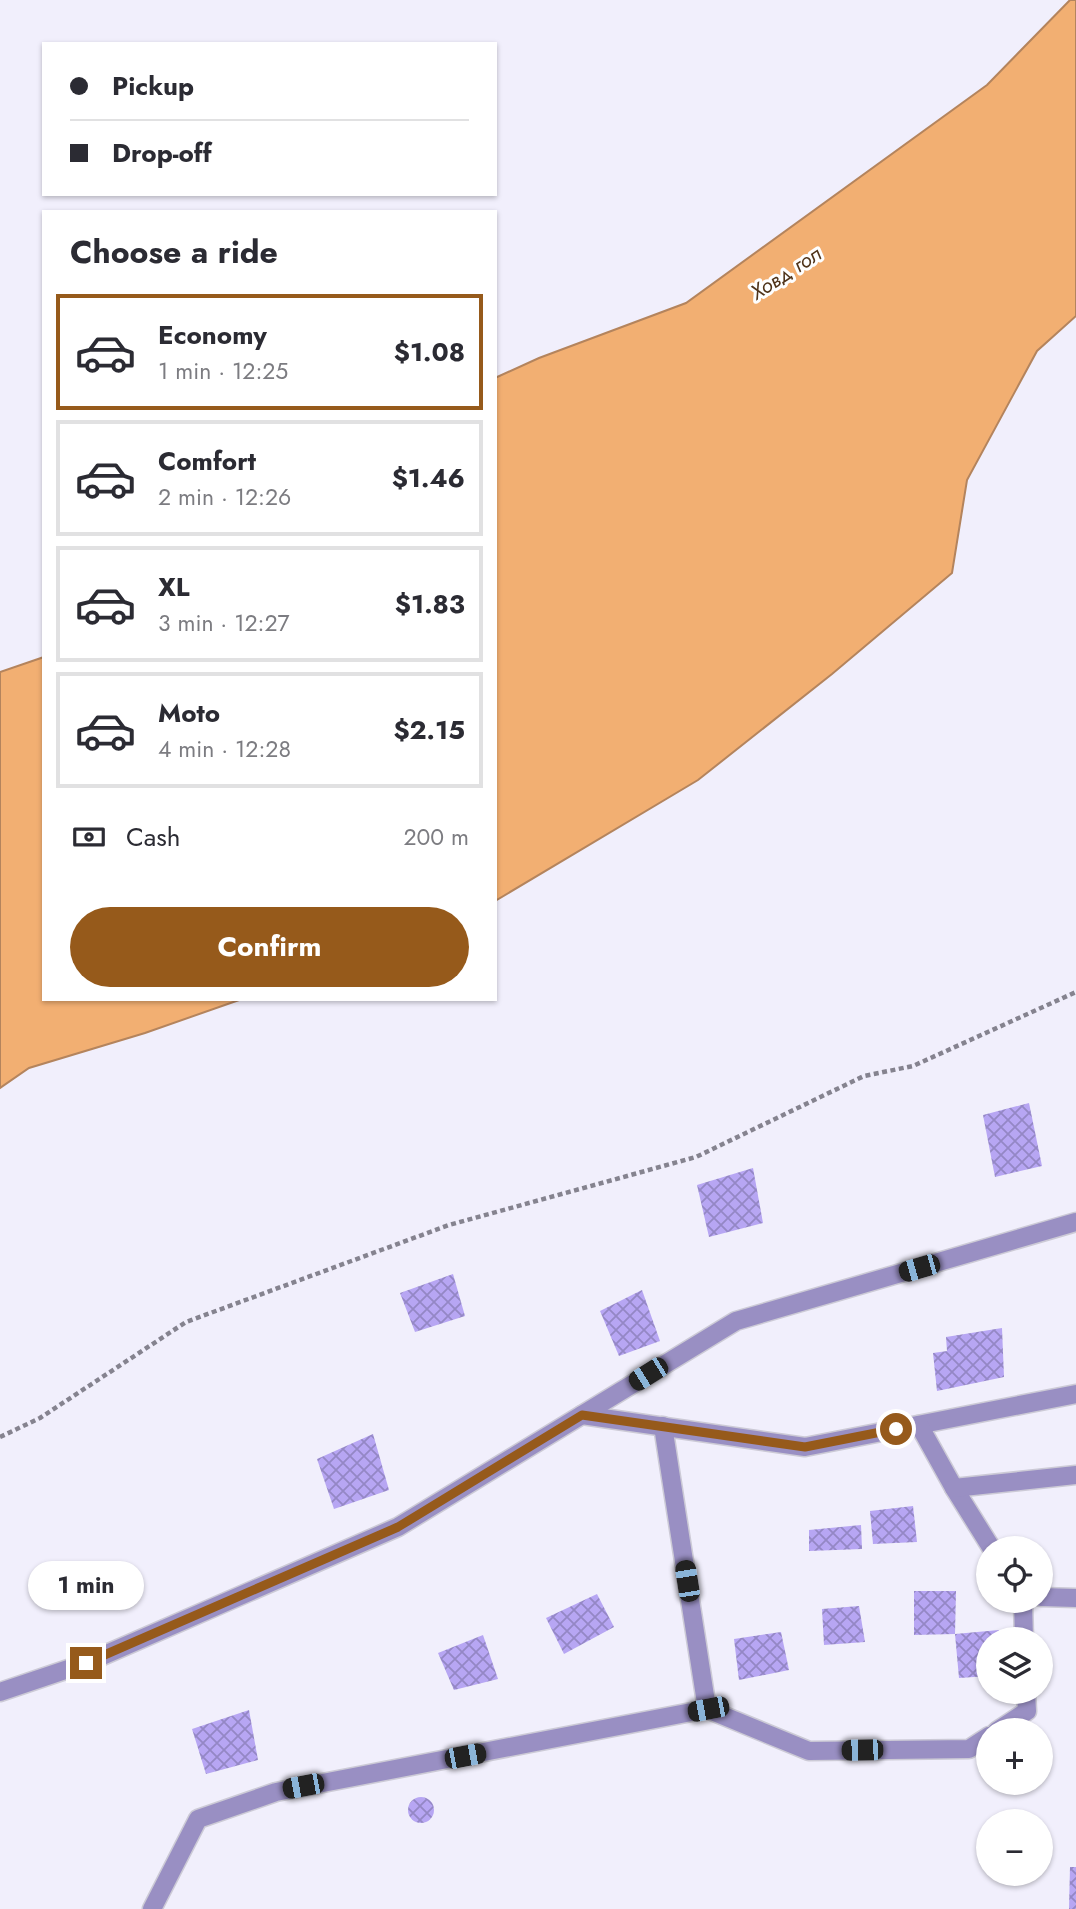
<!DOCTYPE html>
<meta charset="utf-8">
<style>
:root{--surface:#fff;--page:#f7f7f7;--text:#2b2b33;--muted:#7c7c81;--line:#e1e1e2;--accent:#965a1b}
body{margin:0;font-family:Jost,sans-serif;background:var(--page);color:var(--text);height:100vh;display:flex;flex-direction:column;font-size:26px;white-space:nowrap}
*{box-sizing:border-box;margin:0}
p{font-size:23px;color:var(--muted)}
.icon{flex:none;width:38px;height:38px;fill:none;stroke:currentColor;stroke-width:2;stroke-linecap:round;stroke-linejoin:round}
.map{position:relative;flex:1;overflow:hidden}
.side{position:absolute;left:42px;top:210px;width:455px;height:791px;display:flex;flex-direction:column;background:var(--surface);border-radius:0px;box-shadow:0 2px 5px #0004}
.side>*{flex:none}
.hud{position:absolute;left:42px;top:42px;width:455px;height:154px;border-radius:0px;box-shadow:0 2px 5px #0004;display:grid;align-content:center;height:154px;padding:0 28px;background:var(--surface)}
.fabs{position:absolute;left:976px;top:1536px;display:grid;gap:14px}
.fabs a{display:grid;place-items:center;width:77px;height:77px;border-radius:50%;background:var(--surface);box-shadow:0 2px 5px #0004;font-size:35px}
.end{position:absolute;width:32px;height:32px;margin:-16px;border:9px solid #965a1b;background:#fff;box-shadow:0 0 0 4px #fff}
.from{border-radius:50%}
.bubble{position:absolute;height:49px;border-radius:24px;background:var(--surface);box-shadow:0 2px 5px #0004;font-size:23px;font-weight:700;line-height:49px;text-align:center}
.car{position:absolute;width:21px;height:42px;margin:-21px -10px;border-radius:9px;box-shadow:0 0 5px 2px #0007;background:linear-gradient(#222 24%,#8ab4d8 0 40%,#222 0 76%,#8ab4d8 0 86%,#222 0)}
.hud b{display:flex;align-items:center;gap:24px;height:66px;font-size:26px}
.hud b+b{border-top:2px solid var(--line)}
.hud i{width:18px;height:18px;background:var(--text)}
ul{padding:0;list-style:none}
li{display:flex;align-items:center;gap:21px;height:116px;margin:0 14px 10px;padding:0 14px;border:4px solid var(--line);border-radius:0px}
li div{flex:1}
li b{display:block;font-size:26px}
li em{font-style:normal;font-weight:700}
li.selected{border-color:var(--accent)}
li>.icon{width:63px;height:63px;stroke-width:1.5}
h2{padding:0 28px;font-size:32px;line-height:84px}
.pay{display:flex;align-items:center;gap:18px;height:77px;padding:0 28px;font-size:26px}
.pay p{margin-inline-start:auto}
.action{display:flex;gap:14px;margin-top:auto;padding:14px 28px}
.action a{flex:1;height:80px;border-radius:42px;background:var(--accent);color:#fff;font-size:28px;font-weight:700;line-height:80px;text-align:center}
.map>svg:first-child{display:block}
</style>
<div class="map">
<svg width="1076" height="1909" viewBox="0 0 1076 1909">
<defs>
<pattern id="building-cross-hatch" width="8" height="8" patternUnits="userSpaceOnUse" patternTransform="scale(1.75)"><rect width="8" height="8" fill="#b7a6f3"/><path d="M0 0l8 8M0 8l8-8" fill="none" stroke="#9487c5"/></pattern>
</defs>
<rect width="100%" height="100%" fill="#f1effc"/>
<g fill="#f2af72" stroke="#b4845d" stroke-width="2">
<polygon points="1070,0 1076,0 1076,316 1037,351 967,480 952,573 832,674 698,780 495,901 495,378 539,358 686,303 987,85"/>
<polygon points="44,657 44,999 242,999 145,1033 29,1068 0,1088 0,672"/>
</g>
<g fill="url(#building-cross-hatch)">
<polygon points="1029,1103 1042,1166 995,1177 983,1115"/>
<polygon points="753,1168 763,1223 709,1237 697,1185"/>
<polygon points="453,1274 465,1316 415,1332 400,1293"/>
<polygon points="642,1290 660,1341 619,1356 600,1311"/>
<polygon points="1002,1328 1004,1377 937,1391 933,1353 947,1351 946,1337"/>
<polygon points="373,1434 389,1490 334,1509 317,1459"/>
<polygon points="913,1506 917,1542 873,1544 870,1511"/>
<polygon points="861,1525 862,1549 809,1551 809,1530"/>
<polygon points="914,1591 956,1591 955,1634 914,1635"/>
<polygon points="597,1594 614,1627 564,1654 546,1618"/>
<polygon points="859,1606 865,1642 824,1645 822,1609"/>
<polygon points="999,1630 1000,1640 989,1640 989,1676 959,1678 955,1634"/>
<polygon points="781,1632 789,1670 739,1680 734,1639"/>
<polygon points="483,1635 498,1679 454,1690 438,1653"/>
<polygon points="249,1710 258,1760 206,1774 192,1729"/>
<circle cx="421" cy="1810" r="13"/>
<polygon points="1070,1867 1076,1867 1076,1909 1069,1909"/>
</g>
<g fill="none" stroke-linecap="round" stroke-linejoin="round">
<defs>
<g id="minor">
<polyline points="582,1415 805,1447 1076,1394"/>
<polyline points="919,1425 954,1488 992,1549"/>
<polyline points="663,1426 707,1709"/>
<polyline points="954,1488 1076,1475"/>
<polyline points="1041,1597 1076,1598"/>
<polyline points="1023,1601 1024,1640"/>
<polyline points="0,1692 86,1663 398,1527 736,1321 1076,1222"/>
<polyline points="997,1731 1027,1711 1026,1692"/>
<polyline points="152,1909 198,1819 276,1792 707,1709 809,1751 969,1749 989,1736"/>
</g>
</defs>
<use href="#minor" stroke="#cccad6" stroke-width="21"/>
<polyline stroke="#85838f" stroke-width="4.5" stroke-dasharray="5 3.5" stroke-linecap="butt" points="0,1437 40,1418 186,1322 449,1225 696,1157 864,1076 913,1066 1076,992"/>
<use href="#minor" stroke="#998fc3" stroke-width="18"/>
</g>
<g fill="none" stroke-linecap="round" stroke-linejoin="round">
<polyline stroke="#965a1b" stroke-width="9" points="86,1663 398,1527 582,1415 805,1447 896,1429"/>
</g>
<g text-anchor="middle" stroke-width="6" stroke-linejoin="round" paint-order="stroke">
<g font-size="21" font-style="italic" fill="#50341a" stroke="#fefefe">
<text transform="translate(786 273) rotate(-33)" y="7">Ховд гол</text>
</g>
</g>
</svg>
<div class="fabs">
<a><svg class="icon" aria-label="locate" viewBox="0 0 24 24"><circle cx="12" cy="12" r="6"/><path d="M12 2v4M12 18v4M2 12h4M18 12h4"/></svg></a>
<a><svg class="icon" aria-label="layers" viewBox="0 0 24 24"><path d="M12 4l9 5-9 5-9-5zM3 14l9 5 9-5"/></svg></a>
<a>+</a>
<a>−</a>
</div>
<i class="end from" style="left:896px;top:1429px"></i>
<i class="end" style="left:86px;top:1663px"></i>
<div class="bubble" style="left:28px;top:1561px;width:116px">1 min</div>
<i class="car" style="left:919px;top:1268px;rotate:254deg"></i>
<i class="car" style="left:648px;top:1374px;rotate:238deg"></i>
<i class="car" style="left:687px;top:1581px;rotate:351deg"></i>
<i class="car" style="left:708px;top:1709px;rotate:259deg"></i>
<i class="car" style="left:862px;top:1750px;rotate:269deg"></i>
<i class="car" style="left:465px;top:1756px;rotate:79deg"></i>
<i class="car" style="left:303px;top:1786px;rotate:259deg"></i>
<div class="hud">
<b><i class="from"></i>Pickup</b>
<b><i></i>Drop-off</b>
</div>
<section class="side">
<h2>Choose a ride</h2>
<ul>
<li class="selected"><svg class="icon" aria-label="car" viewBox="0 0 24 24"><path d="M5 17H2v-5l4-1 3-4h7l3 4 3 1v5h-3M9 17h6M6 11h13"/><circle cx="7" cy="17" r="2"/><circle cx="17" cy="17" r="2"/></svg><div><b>Economy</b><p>1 min · 12:25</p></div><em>$1.08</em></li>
<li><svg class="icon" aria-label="car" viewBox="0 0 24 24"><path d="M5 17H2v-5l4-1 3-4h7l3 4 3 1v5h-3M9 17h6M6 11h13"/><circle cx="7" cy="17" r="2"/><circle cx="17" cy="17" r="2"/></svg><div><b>Comfort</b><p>2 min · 12:26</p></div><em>$1.46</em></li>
<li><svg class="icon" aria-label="car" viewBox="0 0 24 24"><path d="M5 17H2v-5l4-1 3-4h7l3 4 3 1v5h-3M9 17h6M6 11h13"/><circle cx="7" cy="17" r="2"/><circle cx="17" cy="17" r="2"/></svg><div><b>XL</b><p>3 min · 12:27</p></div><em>$1.83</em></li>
<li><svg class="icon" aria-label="car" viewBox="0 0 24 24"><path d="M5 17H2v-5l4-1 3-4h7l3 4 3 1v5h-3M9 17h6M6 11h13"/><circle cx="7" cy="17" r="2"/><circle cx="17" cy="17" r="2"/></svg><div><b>Moto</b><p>4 min · 12:28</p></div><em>$2.15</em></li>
</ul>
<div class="pay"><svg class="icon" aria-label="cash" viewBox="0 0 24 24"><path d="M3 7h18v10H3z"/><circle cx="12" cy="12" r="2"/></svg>Cash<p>200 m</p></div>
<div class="action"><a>Confirm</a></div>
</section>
</div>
